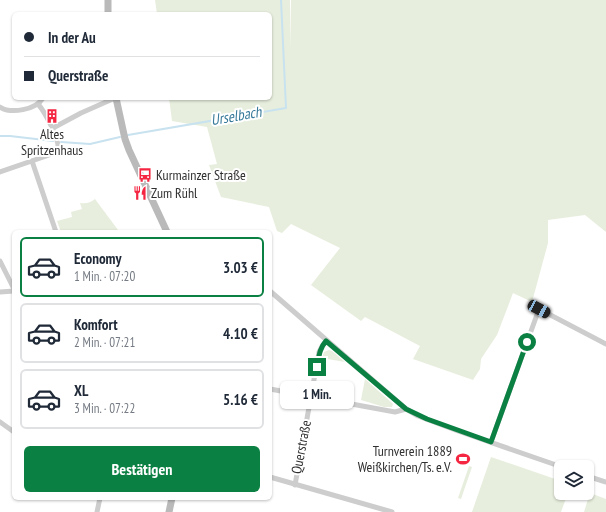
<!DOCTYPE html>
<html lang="de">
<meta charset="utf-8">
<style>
:root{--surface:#fff;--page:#f6f6f7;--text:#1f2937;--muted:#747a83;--line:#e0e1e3;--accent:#0b8043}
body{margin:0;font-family:"PT Sans Narrow",sans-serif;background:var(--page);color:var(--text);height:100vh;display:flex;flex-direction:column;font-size:15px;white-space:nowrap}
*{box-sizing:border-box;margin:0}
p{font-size:13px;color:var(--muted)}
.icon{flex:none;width:22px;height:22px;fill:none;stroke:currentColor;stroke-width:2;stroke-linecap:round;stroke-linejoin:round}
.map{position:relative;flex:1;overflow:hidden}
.details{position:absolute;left:12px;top:230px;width:260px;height:270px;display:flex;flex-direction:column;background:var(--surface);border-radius:6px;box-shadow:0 1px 3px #0004}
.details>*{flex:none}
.guide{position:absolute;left:12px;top:12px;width:260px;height:88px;border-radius:6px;box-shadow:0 1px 3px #0004;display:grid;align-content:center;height:88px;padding:0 12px;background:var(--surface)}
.buttons{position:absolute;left:554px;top:460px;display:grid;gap:8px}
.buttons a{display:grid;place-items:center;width:40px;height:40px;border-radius:6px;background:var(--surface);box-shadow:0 1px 3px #0004;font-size:20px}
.end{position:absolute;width:18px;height:18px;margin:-9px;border:5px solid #0b8043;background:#fff;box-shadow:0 0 0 2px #fff}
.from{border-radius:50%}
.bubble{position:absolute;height:28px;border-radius:6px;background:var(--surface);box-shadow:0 1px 3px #0004;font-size:13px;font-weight:800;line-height:28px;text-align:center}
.car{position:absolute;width:12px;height:24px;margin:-12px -6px;border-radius:5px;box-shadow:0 0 3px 1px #0007;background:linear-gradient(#222 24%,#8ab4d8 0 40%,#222 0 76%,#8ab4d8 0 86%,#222 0)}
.guide b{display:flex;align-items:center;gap:14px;height:38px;font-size:15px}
.guide b+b{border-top:1px solid var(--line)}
.guide i{width:10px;height:10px;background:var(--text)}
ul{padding:7px 0 0;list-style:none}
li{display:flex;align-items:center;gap:12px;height:60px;margin:0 8px 6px;padding:0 4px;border:2px solid var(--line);border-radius:6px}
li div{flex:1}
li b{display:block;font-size:15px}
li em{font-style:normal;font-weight:800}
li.active{border-color:var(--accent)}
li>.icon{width:36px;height:36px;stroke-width:1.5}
.button{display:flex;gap:8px;margin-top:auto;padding:8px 12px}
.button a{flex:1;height:46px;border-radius:6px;background:var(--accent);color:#fff;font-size:16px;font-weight:800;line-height:46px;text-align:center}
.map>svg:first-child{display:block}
</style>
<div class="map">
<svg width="606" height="512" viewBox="0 0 606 512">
<rect width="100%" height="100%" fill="#fff"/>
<g fill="#e7eedd">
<polygon points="155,0 290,0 291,51 291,0 606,0 606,232 585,215 548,220 548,243 532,302 513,293 497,335 481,359 480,369 473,380 413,359 420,346 365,317 361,321 311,285 340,248 291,224 282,233 277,231 269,207 221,197 209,165 217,164 207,127 172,121 169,98 270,98 270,14 157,14"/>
<path d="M 95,199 L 118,230 L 115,231 L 115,232 L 61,232 L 57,221 L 72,217 L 71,212 L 82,209 L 80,203 C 86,204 90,203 95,199 Z"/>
<polygon points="329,350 332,351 345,362 322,358 324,352"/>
<polygon points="365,379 392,403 393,404 392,407 384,407 361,400"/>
<polygon points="491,457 561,481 561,493 568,493 561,512 472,512"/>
<polygon points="469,466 472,467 461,499 458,498"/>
<polygon points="590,493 606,499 606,512 584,512"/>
</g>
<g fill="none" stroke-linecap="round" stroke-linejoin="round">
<g stroke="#c8e2ef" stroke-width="2">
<polyline points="128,135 286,108 281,0"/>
<polyline points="0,136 10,136 53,141"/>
<polyline points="61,142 90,144 120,137"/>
</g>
<g stroke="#cdcdcd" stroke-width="5">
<path d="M 0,107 C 11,114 36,110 43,98"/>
<polyline points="53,128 81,113 115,98"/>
<polyline points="32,161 56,232"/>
<path d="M 0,172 L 52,154 L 58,150 C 60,140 45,112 38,104"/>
<polyline points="0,261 14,289"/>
<polyline points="270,291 406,409 418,416 458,431 562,467"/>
<polyline points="0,292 14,291"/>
<polyline points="270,389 395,412 406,409"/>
<polyline points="0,422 14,432"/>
<polyline points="491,442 539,309 606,344"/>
<polyline points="587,476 606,482"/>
<polyline points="270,477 392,512"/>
<polyline points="295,485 319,352 322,346 326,341"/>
<polyline points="97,512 100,498"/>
</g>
<g stroke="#bababa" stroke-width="7">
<polyline points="108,14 108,0"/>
<polyline points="116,98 125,139 129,150 167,232"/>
<polyline points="169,512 172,498"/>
</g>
</g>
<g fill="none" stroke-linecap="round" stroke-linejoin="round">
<path stroke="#0b8043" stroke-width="5" d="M 317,367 C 319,357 319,349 326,341 L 406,409 L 427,419 L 491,442 L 527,342"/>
</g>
<defs>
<symbol id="building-bare" viewBox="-9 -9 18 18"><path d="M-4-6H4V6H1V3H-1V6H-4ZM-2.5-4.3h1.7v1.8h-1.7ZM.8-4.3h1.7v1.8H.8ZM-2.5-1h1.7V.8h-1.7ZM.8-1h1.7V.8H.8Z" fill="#f42641" stroke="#fff" stroke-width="2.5" paint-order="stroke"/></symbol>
<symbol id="bus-bare" viewBox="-9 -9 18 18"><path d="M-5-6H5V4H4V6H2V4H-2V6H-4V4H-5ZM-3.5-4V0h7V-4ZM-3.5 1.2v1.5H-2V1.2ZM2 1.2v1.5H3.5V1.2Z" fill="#f42641" stroke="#fff" stroke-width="2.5" paint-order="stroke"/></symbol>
<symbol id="restaurant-bare" viewBox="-9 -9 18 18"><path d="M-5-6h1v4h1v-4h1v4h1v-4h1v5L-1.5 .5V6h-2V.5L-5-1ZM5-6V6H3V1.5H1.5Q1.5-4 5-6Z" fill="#f42641" stroke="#fff" stroke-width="2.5" paint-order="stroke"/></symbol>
<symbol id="stadium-bare" viewBox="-9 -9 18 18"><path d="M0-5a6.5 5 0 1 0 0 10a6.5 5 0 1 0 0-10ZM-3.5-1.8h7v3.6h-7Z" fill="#f42641" stroke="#fff" stroke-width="2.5" paint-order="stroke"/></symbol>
</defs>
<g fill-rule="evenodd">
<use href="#building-bare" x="42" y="106" width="20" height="20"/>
<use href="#bus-bare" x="135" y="165" width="20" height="20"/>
<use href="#restaurant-bare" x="130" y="183" width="20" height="20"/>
<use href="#stadium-bare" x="453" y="449" width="20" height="20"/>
</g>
<g text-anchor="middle" stroke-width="4" stroke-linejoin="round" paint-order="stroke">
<g font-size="14" fill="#303030" stroke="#fff" text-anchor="start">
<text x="52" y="139" text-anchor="middle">Altes<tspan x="52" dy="16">Spritzenhaus</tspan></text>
<text x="156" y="180">Kurmainzer Straße</text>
<text x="151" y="198">Zum Rühl</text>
<text x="452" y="456" text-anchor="end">Turnverein 1889<tspan x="452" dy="16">Weißkirchen/Ts. e.V.</tspan></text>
</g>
<g font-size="14" fill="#303030" stroke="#fff">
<text transform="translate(301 447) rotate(-79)" y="5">Querstraße</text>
</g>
<g font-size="15" font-style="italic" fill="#37799a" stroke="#fff">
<text transform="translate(236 116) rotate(-10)" y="5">Urselbach</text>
</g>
</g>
</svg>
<div class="buttons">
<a><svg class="icon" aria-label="layers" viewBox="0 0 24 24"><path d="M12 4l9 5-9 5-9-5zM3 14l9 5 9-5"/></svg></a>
</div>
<i class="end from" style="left:527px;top:342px"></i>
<i class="end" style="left:317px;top:367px"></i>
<div class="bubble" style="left:280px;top:381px;width:74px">1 Min.</div>
<i class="car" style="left:539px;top:309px;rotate:118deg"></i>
<div class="guide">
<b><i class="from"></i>In der Au</b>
<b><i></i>Querstraße</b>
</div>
<section class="details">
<ul>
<li class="active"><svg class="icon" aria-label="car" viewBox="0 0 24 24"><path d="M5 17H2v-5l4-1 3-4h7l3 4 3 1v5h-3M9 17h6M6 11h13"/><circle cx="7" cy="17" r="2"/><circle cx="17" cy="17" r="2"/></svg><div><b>Economy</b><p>1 Min. · 07:20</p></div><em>3.03 €</em></li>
<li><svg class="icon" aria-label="car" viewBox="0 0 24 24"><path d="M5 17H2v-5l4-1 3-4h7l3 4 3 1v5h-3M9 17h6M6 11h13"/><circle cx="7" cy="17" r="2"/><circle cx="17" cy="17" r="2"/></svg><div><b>Komfort</b><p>2 Min. · 07:21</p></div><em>4.10 €</em></li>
<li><svg class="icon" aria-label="car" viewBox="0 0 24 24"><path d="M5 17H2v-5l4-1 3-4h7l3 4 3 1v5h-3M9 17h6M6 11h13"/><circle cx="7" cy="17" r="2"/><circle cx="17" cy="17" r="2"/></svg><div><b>XL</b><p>3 Min. · 07:22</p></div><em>5.16 €</em></li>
</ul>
<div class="button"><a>Bestätigen</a></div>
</section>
</div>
